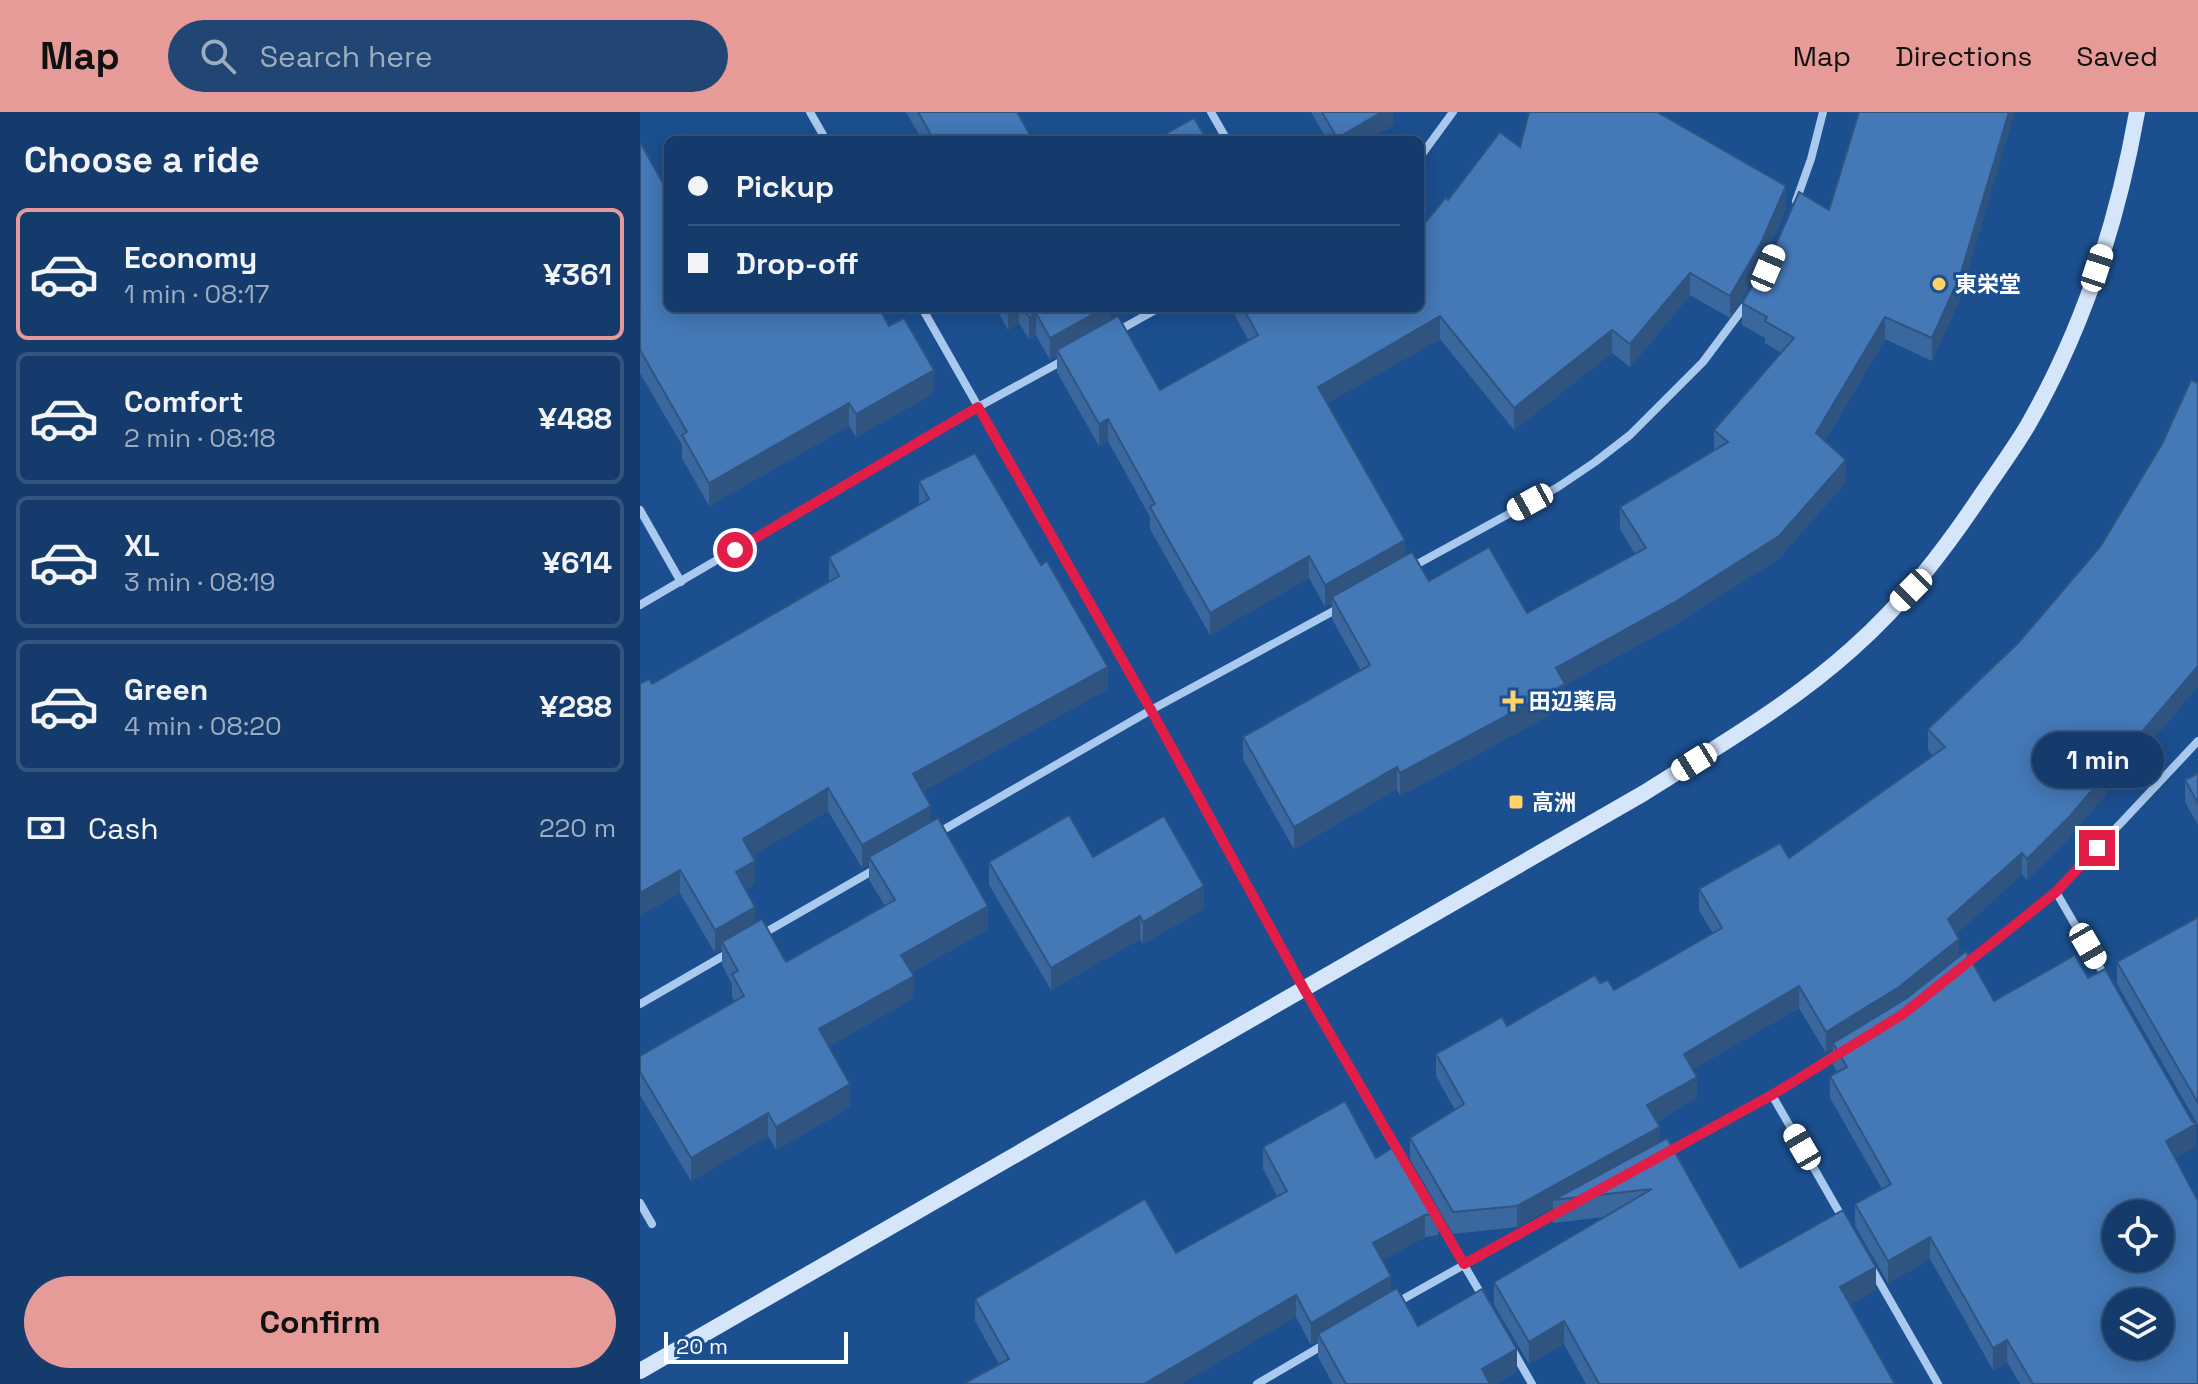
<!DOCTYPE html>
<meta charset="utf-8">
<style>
:root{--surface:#143b6b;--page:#214673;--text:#f1f3f6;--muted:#9dadc1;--line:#33557e;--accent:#e69b98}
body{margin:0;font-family:"Space Grotesk","Noto Sans JP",sans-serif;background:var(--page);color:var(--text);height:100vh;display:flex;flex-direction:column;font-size:30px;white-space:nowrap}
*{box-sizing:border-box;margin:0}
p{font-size:26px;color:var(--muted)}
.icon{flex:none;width:44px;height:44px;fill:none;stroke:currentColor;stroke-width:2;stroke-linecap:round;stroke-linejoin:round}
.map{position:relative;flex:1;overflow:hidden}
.side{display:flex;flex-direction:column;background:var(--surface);width:640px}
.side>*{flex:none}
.guide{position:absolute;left:24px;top:24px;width:760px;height:176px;border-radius:12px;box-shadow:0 4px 20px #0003,0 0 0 2px var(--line);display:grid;align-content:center;height:176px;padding:0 24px;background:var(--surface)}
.fabs{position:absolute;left:1462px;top:1088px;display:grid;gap:16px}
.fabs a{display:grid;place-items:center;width:72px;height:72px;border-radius:50%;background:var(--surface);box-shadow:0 4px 20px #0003,0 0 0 2px var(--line);font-size:40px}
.scale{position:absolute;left:24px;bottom:20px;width:184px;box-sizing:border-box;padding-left:8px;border:4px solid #fff;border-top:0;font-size:22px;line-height:28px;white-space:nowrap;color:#fff;-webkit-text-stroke:6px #1b4f8f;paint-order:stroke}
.end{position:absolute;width:36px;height:36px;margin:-18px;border:10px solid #e11d48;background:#fff;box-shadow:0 0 0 4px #fff}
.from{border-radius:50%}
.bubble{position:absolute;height:56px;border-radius:28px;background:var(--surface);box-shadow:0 4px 20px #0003,0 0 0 2px var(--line);font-size:26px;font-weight:800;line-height:56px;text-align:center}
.car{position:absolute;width:24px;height:48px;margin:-24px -12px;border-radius:10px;box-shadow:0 0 6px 2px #0007;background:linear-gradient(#fff 24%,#345 0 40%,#fff 0 76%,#345 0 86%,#fff 0)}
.guide b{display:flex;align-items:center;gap:28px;height:76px;font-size:30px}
.guide b+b{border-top:2px solid var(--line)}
.guide i{width:20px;height:20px;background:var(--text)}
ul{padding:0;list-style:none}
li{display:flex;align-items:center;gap:24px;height:132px;margin:0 16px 12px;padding:0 8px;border:4px solid var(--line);border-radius:12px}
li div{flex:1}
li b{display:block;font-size:30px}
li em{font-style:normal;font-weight:800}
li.current{border-color:var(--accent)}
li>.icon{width:72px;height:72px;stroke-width:1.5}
h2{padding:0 24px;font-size:36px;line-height:96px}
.pay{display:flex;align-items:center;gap:20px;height:88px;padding:0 24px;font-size:30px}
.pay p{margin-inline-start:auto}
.button{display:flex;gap:16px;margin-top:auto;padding:16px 24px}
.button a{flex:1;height:92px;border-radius:48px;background:var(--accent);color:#111;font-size:32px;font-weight:800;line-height:92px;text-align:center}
header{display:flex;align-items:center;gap:48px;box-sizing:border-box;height:112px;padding:0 40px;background:var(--accent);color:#111}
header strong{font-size:38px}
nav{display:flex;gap:44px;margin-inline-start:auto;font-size:28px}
.search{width:560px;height:72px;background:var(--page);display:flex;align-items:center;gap:20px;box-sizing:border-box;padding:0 28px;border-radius:44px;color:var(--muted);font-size:30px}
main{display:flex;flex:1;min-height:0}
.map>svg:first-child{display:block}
</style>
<header>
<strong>Map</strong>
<div class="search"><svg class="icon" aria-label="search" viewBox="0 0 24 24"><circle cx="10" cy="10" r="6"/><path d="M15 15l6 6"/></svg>Search here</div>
<nav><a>Map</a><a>Directions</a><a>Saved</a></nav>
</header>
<main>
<section class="side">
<h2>Choose a ride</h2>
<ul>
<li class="current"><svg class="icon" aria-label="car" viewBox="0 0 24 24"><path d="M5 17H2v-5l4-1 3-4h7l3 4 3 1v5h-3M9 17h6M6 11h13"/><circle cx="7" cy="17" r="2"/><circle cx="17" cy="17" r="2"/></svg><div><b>Economy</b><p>1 min · 08:17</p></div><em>¥361</em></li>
<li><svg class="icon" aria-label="car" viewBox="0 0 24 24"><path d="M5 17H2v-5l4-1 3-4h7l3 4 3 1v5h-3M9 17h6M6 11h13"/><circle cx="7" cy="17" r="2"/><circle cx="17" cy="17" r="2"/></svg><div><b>Comfort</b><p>2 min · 08:18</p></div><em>¥488</em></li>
<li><svg class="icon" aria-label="car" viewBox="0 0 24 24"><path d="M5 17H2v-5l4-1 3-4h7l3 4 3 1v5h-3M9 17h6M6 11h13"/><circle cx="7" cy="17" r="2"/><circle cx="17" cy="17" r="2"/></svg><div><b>XL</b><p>3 min · 08:19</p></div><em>¥614</em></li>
<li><svg class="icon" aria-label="car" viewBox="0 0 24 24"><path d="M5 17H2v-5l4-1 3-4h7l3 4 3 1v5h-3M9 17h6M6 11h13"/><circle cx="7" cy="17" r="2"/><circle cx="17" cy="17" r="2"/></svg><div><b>Green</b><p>4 min · 08:20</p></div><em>¥288</em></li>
</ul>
<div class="pay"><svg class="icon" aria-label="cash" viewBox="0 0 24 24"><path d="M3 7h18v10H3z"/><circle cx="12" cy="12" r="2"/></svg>Cash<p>220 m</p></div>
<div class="button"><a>Confirm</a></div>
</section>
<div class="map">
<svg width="1558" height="1272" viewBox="0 0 1558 1272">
<rect width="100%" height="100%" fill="#1b4f8f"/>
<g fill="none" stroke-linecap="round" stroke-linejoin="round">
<g stroke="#a9c9ee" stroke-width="8">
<polyline points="170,0 186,28"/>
<polyline points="571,0 587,28"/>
<polyline points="780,45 813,0"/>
<polyline points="1156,89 1171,47 1183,0"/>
<polyline points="282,196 511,598 664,877 759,1042"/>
<polyline points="474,221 519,196"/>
<polyline points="0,398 41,470"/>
<polyline points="770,456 918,375 955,350 990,323 1063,250 1107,191"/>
<polyline points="0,493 338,295 424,248"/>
<polyline points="296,722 511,598 699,496"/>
<polyline points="1416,780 1466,866"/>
<polyline points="119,824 239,755"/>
<polyline points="1323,855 1416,780 1558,629"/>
<polyline points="0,892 90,840"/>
<polyline points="1132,983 1203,1107"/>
<polyline points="1025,1041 1132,983 1200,940"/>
<polyline points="0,1091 12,1112"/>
<polyline points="794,1102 844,1187"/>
<polyline points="1232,1157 1298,1272"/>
<polyline points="756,1191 922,1098"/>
<polyline points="872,1237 892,1272"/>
<polyline points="617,1272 685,1232"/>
</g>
<path stroke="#d6e6fa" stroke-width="16" d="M 0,1259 L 1004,681 C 1075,636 1150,593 1213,536 C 1265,490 1306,436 1344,379 C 1359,357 1375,335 1388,313 C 1443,217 1478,108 1497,0"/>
</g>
<g fill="#3a679d" fill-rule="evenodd">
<polygon points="266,0 377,0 393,28 282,28"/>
<polygon points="671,0 753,0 753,13 728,28 687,28"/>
<polygon points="0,30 28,196 249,214 294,281 216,325 209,314 69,394 42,346 42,333 0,261"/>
<polygon points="880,35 1146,96 1121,153 1090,206 1050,183 990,255 972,241 874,318 800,227 687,291 765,444 789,469 887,501 995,442 980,417 980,395 1074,338 1074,318 1141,241 1125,231 1125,226 1102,213 1102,191 1320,186 1292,249 1245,227 1185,329 1206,370 1139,446 1035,513 925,573 925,595 760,684 757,677 654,737 603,647 603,625 721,559 692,507 692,491 685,495 669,466 570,523 510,417 510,405 468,329 459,334 417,260 417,244 410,248 396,223 389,227 379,211 368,218 356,196 471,196 471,208 520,278 608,228 591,196 780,196 808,88"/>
<path d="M 279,369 L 468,577 L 283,679 L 291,710 L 348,817 L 272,860 L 274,886 L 189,934 L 210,995 L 136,1038 L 128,1024 L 51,1069 L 0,983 L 0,944 L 95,890 L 92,885 L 92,872 L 82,853 L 82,837 L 75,841 L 40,781 L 12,572 L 189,469 L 189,445 L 279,393 ZM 188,699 L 222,756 L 229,752 L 229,768 L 245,794 L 146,850 L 115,811 L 105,778 L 115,772 L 112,744 Z"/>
<polygon points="1288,617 1430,725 1387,768 1382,762 1316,822 1319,844 1354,889 1448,866 1556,1034 1535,1046 1558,1272 1380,1272 1367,1250 1353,1258 1290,1147 1248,1171 1215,1114 1215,1092 1242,1077 1190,986 1190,964 1197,960 1193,953 1193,937 1186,941 1159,896 1053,957 1057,986 1016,1010 1020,1030 1100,1156 1236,1178 1210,1192 1255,1272 946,1272 924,1232 889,1252 854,1193 854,1170 964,1105 913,1111 913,1095 877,1115 813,1122 770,1047 770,1026 815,998 796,964 796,942 867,914 960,871 974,878 1073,822 1059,798 1059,777 1149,746 1293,644 1288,638"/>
<polygon points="1558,661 1558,713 1545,690 1545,668"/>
<polygon points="453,745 564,797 503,832 500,827 411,878 349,773 349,750"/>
<polygon points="1558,805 1558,1013 1477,872 1477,850"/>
<polygon points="623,1035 736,1046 798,1101 798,1123 785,1125 742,1148 751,1180 778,1214 877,1260 855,1272 693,1272 678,1245 678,1229 671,1233 656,1205 359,1252 335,1209 335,1187 536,1141 637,1084 623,1057"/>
</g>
<g fill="#305480">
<polygon points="742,0 753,0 753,13 728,28 697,28 697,26"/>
<polygon points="1369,0 1375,0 1320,186 1292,249 1292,226"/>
<polygon points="1146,74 1146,96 1121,153 1090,206 1090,184"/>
<polygon points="1050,161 1050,183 990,255 990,232"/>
<polygon points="368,196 379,196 379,211 368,218"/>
<polygon points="464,196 471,196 471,214 417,238 417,244 410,248 410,226"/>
<polygon points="396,201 396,223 389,227 389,205"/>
<polygon points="800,204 800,227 678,297 678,275"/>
<polygon points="1245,205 1245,227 1176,344 1176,321"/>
<polygon points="972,218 972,241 874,318 874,296"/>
<polygon points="294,258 294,281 216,325 216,302"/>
<polygon points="209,291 209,314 69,394 69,371"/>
<polygon points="468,307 468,329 459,334 459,312"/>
<polygon points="1206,348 1206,370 1139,446 1035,513 925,573 925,595 760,684 760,661 916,556"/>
<polygon points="765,428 765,451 692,485 692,491 685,495 685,473"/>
<polygon points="669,444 669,466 570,523 570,501"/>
<polygon points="1558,554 1558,575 1430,725 1387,768 1387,747"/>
<polygon points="468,555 468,577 273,685 273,662"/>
<polygon points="757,655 757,677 654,737 654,715"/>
<polygon points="188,676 188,699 103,750 103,727"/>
<polygon points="291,694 291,716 229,745 229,752 222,756 222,733"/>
<polygon points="1382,741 1382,762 1308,829 1308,807"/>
<polygon points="115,749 115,772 96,783 96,760"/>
<polygon points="40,758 40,781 0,804 0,781"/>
<polygon points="564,774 564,797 503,832 503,810"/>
<polygon points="348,794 348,817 261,866 261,843"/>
<polygon points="115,795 115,818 82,830 82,837 75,841 75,818"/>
<polygon points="500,804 500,827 411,878 411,856"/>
<polygon points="1319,827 1319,848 1259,896 1193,931 1193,937 1186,941 1186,920"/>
<polygon points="274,864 274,886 179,940 179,917"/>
<polygon points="1159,874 1159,896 1044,963 1044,942"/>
<polygon points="1057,965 1057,986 1007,1015 1007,993"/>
<polygon points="210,972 210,995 136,1038 136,1015"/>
<polygon points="128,1001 128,1024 51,1069 51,1046"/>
<polygon points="1556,1012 1556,1034 1526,1051 1526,1029"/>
<polygon points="1020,1015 1020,1037 913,1088 913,1095 877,1115 877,1094"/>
<polygon points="785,1103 785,1125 733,1154 733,1131"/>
<polygon points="1290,1125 1290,1147 1248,1171 1248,1149"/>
<polygon points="1236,1155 1236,1178 1200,1198 1200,1175"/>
<polygon points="751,1164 751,1186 678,1222 678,1229 671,1233 671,1211"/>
<polygon points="656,1183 656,1205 542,1272 504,1272"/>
<polygon points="924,1209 924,1232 889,1252 889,1230"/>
<polygon points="1367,1228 1367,1250 1353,1258 1353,1236"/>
<polygon points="877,1237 877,1260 855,1272 842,1272 842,1257"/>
</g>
<g fill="#4478b7" stroke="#305480" stroke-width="2" fill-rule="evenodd">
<polygon points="278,0 377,0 393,28 294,28"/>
<polygon points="682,0 742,0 697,26"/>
<polygon points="889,0 1017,0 1146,74 1121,131 1090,184 1050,161 990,232 972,218 874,296 800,204 678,275 765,428 685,473 669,444 570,501 510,395 515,392 468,307 459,312 417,238 478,204 520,278 618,223 603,196 780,196 780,117 806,85 808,88 860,20 880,35"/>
<polygon points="1219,0 1369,0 1320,164 1292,226 1245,205 1176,321 1206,348 1139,424 1035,490 916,556 925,572 760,661 757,655 654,715 603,625 730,553 692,485 772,440 789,469 849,435 887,501 1006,436 980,395 1088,330 1074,318 1154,226 1125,209 1127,205 1102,191 1134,137 1159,80 1189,98"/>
<polygon points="554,6 567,28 515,28"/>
<polygon points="0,30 28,80 28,196 239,196 249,214 264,206 294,258 216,302 209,291 69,371 42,323 47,320 0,238"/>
<polygon points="383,196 464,196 410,226 396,201 389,205"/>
<polygon points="1551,268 1558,271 1558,554 1430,704 1387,747 1382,741 1308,807 1319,827 1259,875 1186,920 1159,874 1044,942 1057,965 1007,993 1020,1015 877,1094 813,1100 770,1026 824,992 796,942 862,905 867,914 955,863 960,871 968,868 974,878 1082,816 1059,777 1140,731 1149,746 1305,635 1288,617 1378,531 1460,435 1522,332"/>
<polygon points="335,341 401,453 407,449 468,555 273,662 291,694 222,733 188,676 103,727 115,749 96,760 115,795 75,818 40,758 0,781 0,572 9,567 12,572 199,464 189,445 289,387 279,369"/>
<polygon points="1558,661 1558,691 1545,668"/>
<polygon points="429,703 453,745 524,704 564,774 503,810 500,804 411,856 349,750"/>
<polygon points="298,706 348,794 261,843 274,864 179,917 210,972 136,1015 128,1001 51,1046 0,960 0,944 104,884 92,862 98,859 82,830 122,807 146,850 255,788 229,745"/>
<polygon points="1558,805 1558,991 1477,850"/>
<path d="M 1326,839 L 1354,889 L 1435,843 L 1448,866 L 1465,857 L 1552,1009 L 1556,1012 L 1526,1029 L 1558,1089 L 1558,1272 L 1393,1272 L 1367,1228 L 1353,1236 L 1290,1125 L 1248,1149 L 1215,1092 L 1251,1072 L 1190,964 L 1207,955 L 1193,931 L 1267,886 ZM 1476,1102 L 1520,1102 L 1520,1146 L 1476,1146 ZM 1476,1190 L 1520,1190 L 1520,1234 L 1476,1234 Z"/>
<polygon points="705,989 736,1046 758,1032 798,1101 785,1103 733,1131 751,1164 671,1211 656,1183 504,1272 323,1272 369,1247 335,1187 505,1087 536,1141 647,1079 623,1035"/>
<polygon points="1027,1026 1100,1156 1203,1098 1236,1155 1200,1175 1255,1272 959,1272 924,1209 889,1230 854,1170 1012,1077 913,1088"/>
<polygon points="757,1176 778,1214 842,1177 877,1237 842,1257 850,1272 706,1272 678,1222"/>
</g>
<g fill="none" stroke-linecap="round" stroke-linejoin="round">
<polyline stroke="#e11d48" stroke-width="10" points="95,438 338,295 511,598 664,877 824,1152 1132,983 1263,902 1416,780 1457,736"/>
</g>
<g fill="#ffd166" stroke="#1b4f8f" stroke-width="3">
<circle cx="1299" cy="172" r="8"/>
<path d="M869 577h8v8h8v8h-8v8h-8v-8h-8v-8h8z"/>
<rect x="868" y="682" width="16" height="16" rx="4"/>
</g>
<g text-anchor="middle" stroke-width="6" stroke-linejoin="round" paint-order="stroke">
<g font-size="22" font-weight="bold" fill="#fff" stroke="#1b4f8f" text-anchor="start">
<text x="1315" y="180">東栄堂</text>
<text x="889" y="597">田辺薬局</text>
<text x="892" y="698">高洲</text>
</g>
</g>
</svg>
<div class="fabs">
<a><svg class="icon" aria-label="locate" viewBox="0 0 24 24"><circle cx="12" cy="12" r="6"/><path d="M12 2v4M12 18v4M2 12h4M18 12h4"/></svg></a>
<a><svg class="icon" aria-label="layers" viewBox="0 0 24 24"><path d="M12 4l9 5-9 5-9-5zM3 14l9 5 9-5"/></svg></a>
</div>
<div class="scale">20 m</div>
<i class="end from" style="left:95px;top:438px"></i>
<i class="end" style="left:1457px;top:736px"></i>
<div class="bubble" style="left:1392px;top:620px;width:132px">1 min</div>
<i class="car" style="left:1128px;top:156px;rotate:23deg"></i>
<i class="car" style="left:1457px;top:156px;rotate:18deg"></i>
<i class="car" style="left:890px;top:390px;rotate:241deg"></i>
<i class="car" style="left:1271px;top:478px;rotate:225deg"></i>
<i class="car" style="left:1054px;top:650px;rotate:238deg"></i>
<i class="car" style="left:1448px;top:834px;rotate:150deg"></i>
<i class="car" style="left:1162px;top:1035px;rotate:330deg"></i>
<div class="guide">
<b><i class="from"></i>Pickup</b>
<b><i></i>Drop-off</b>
</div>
</div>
</main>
